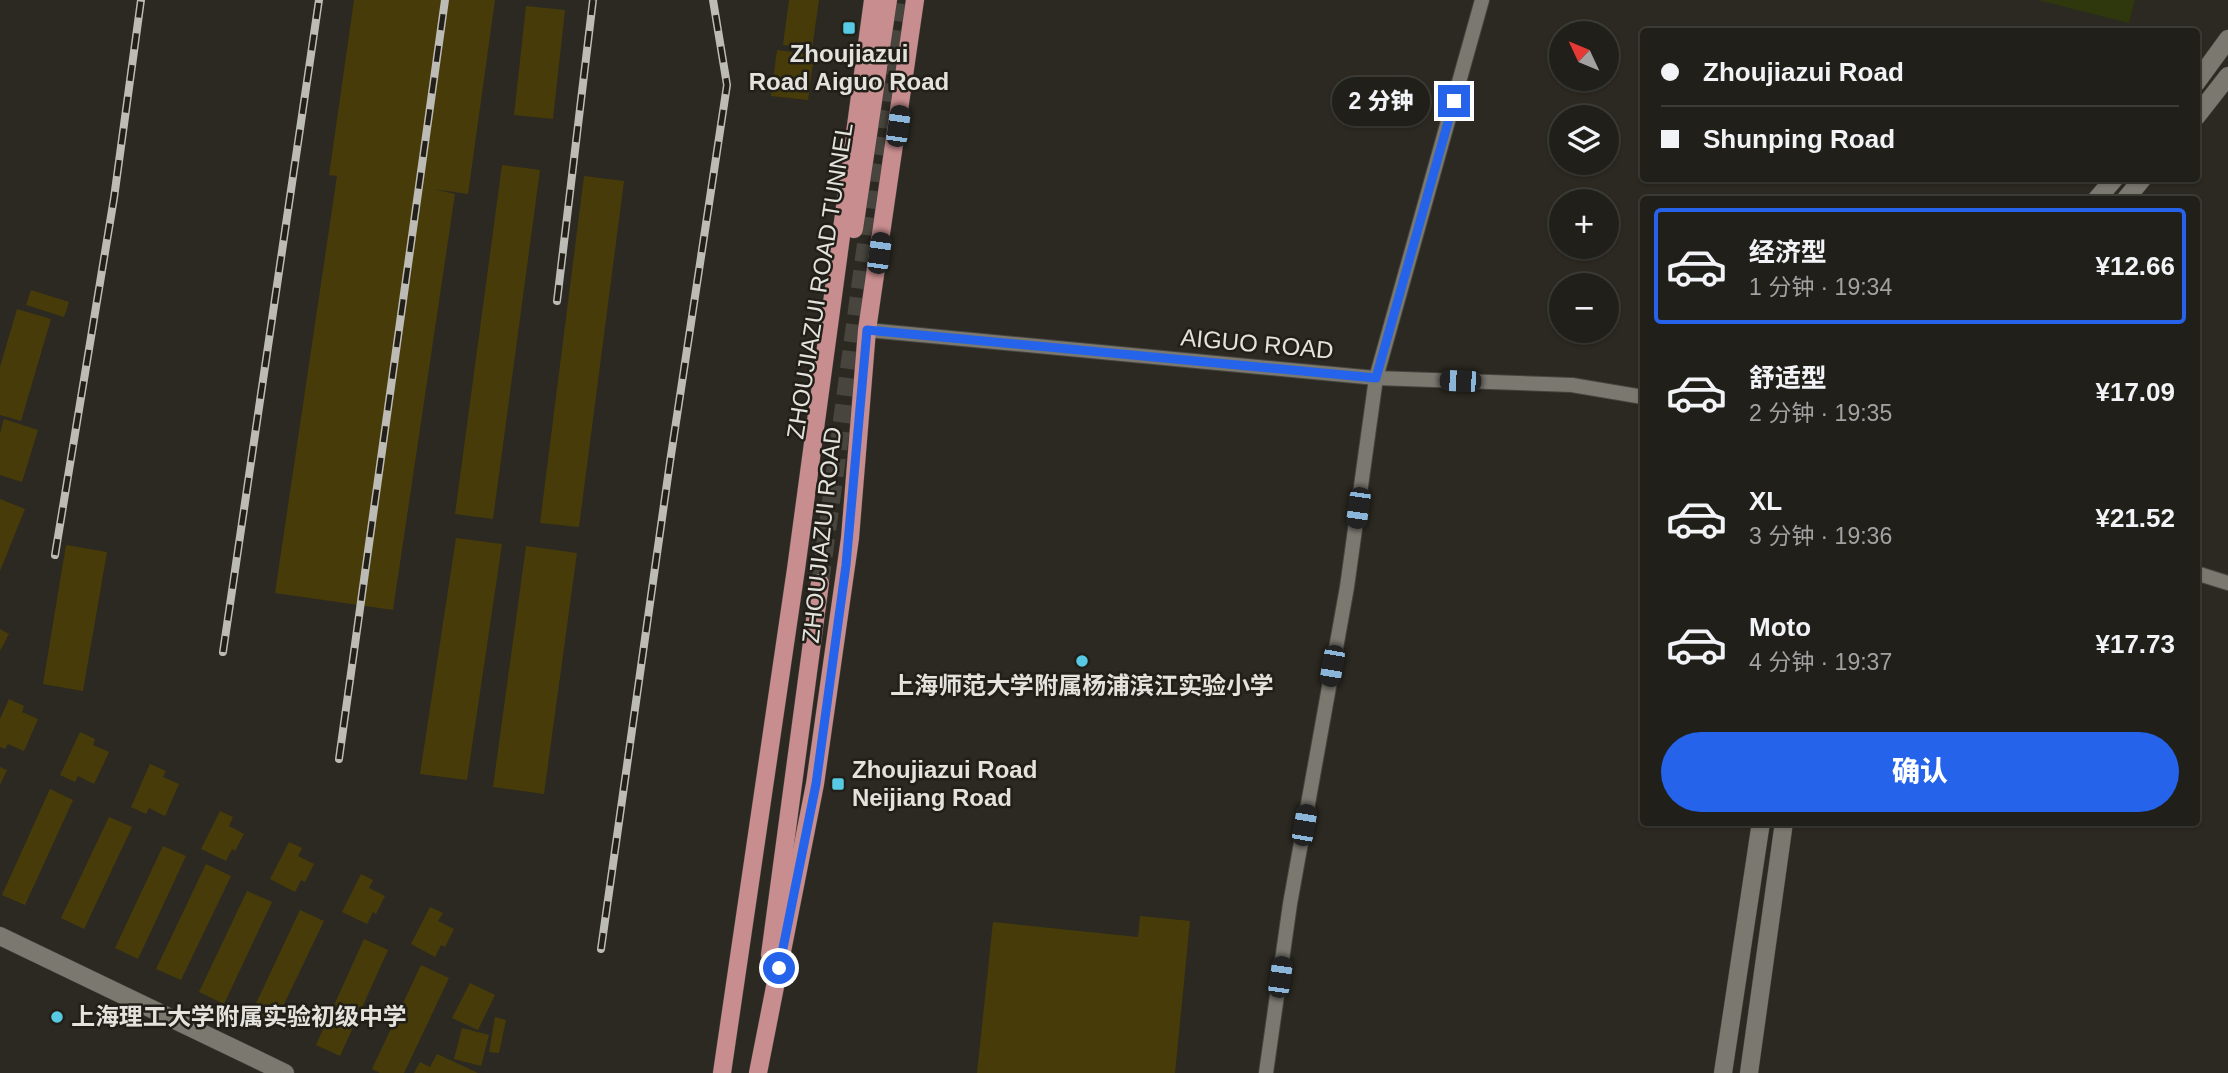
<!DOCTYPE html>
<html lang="zh">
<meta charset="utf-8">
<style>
:root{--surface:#201f19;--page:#2d2c26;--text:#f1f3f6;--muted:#a2a2a2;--line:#3d3d38;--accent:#2563eb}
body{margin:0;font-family:Helvetica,"Noto Sans SC",sans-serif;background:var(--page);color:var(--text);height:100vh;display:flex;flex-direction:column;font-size:26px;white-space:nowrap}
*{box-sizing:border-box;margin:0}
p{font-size:23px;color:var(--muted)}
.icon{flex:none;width:38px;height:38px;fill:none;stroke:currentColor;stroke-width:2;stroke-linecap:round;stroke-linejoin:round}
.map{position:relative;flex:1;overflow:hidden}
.panel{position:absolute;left:1640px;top:196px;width:560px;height:630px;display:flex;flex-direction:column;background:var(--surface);border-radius:7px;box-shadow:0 2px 5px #0004,0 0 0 2px var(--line)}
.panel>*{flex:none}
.top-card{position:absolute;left:1640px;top:28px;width:560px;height:154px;border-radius:7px;box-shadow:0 2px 5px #0004,0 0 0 2px var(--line);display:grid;align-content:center;height:154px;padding:0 21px;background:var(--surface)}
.needle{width:46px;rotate:314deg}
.fabs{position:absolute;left:1549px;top:21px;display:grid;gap:14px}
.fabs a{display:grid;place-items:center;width:70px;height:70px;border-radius:50%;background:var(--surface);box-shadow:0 2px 5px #0004,0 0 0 2px var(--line);font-size:35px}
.end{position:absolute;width:32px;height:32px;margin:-16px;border:9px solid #2563eb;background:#fff;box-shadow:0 0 0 4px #fff}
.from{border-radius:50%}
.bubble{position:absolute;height:49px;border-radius:24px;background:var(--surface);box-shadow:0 2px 5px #0004,0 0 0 2px var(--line);font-size:23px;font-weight:800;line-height:49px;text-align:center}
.car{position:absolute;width:21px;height:42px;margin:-21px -10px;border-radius:9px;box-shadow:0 0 5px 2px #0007;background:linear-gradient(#222 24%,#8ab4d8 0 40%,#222 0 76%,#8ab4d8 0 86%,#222 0)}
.top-card b{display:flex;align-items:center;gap:24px;height:66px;font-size:26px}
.top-card b+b{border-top:2px solid var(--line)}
.top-card i{width:18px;height:18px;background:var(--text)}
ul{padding:12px 0 0;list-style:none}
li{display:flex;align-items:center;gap:21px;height:116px;margin:0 14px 10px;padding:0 7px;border:4px solid transparent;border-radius:7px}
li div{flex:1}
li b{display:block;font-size:26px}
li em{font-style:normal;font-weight:800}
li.current{border-color:var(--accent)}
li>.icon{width:63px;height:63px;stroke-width:1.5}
.button{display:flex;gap:14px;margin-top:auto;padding:14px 21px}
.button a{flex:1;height:80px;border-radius:42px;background:var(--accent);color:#fff;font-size:28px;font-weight:800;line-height:80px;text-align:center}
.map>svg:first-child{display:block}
</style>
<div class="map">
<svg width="2228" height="1073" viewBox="0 0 2228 1073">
<rect width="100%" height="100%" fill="#2b2921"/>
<polygon fill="#2f370d" points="2038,0 2135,0 2129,23"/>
<g fill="#473c09">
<polygon points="354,0 495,0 468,194 433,189 455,194 393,610 275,593 337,176 329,175"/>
<polygon points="789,0 819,0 812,49 783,45"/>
<polygon points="526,6 565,10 553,119 514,115"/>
<polygon points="777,50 814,55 808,100 771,96"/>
<polygon points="502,165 540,170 493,519 455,514"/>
<polygon points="584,176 624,181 579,527 540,523"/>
<polygon points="31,290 69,302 64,317 26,305"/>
<polygon points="17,309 51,319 21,421 0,415 0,367"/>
<polygon points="4,419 38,430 22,482 0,475 0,433"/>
<polygon points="0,499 25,509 0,571"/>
<polygon points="456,538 502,544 467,780 420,774"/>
<polygon points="66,545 107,552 83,691 43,684"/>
<polygon points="526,546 577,553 544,794 493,787"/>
<polygon points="0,629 9,634 0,651"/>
<polygon points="9,699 24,706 22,712 38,719 24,751 8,744 5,749 0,747 0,719"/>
<polygon points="80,732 95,739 93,745 109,752 94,784 78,776 75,782 60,775"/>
<polygon points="150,764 166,771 163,777 179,784 165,816 149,808 146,814 131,807"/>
<polygon points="0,767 7,770 0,785"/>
<polygon points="50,789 73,800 25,905 2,895"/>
<polygon points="220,811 233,817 229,826 244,834 235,851 232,849 226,861 201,849"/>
<polygon points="109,817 132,827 84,929 61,918"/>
<polygon points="289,842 302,848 298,856 314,864 305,882 301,880 295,892 270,879"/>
<polygon points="163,846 186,856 138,959 115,948"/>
<polygon points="206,864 231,876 181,980 156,969"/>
<polygon points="361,874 373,880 369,888 385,896 376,914 373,912 367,924 342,912"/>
<polygon points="247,891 272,902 224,1004 199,992"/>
<polygon points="430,907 443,913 438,921 454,929 445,947 441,945 435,957 411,944"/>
<polygon points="300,910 324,921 273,1027 250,1016"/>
<polygon points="1140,916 1190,921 1175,1073 977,1073 993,922 1138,937"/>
<polygon points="364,939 388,950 340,1056 316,1045"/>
<polygon points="421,965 449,978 404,1073 380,1073 372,1069"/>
<polygon points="470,983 495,995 478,1030 452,1018"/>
<polygon points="495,1017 506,1020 499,1053 489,1052"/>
<polygon points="462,1028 489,1035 481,1066 454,1059"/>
<polygon points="437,1054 478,1073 414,1073 420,1062 430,1067"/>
</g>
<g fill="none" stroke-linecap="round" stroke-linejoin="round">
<polyline stroke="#47453d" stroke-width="18" stroke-dasharray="18 9" stroke-linecap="butt" points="820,583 899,0"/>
<defs>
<g id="street">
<polyline points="867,330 1376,378 1572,385 1643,397"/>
<polyline points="2196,573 2228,583"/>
<polyline points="1266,1073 1290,904 1347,587 1376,378 1482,0"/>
</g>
<g id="secondary">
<polyline points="2196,83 2228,39"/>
<polyline points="2196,117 2228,76"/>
<polyline points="2096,200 2115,178"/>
<polyline points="2125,200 2143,178"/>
<polyline points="0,936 285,1073"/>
<polyline points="1723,1073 1761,822"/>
<polyline points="1749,1073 1784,822"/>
</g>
<g id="primary">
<polyline points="854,229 888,0"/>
<polyline points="770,955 820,583"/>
<polyline points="722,1073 796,569 873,0"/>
<polyline points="758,1073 815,784 850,538 867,330 915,0"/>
</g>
</defs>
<use href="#street" stroke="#45443d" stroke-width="16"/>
<use href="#secondary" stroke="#45443d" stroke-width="19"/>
<use href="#primary" stroke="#45443d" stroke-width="19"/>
<use href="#street" stroke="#7a786f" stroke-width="14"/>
<use href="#secondary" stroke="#7a786f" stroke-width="18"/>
<use href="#primary" stroke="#c88d8f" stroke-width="18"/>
<defs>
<g id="rail">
<polyline points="557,301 593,0"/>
<polyline points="55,555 114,198 141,0"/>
<polyline points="223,652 319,0"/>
<polyline points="339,759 445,0"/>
<polyline points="601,949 670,462 727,85 713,0"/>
</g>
</defs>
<use href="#rail" stroke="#bcbbb5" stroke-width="8"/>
<use href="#rail" stroke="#211f18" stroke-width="5" stroke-dasharray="16" stroke-linecap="butt"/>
</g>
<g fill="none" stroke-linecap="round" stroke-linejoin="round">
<polyline stroke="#2563eb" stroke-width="9" points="779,968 816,784 846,565 867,330 1376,378 1454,101"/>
</g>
<g fill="#58c9e3" stroke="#211f18" stroke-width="2.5">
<rect x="842" y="21" width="14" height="14" rx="3.5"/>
<circle cx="1082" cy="661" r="7"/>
<rect x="831" y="777" width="14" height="14" rx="3.5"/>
<circle cx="57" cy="1017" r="7"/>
</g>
<g text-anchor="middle" stroke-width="5" stroke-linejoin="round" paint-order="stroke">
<g font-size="24" font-weight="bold" fill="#e3e2dd" stroke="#211f18">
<text x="849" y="62">Zhoujiazui<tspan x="849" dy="28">Road Aiguo Road</tspan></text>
<text x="1082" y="694">上海师范大学附属杨浦滨江实验小学</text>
<text x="852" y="778" text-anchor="start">Zhoujiazui Road<tspan x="852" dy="28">Neijiang Road</tspan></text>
<text x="71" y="1025" text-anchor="start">上海理工大学附属实验初级中学</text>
</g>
<g font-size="24" fill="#e3e2dd" stroke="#211f18">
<text transform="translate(820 281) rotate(-81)" y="8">ZHOUJIAZUI ROAD TUNNEL</text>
<text transform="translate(1257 344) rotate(5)" y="8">AIGUO ROAD</text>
<text transform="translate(822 535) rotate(-84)" y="8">ZHOUJIAZUI ROAD</text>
</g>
</g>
</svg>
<div class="fabs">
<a><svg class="needle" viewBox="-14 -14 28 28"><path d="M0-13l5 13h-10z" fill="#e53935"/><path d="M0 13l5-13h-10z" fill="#a2a2a2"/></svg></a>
<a><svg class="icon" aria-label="layers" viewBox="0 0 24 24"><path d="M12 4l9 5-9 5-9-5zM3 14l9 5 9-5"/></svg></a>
<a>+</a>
<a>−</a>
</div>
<i class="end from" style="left:779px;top:968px"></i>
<i class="end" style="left:1454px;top:101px"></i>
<div class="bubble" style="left:1332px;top:77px;width:98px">2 分钟</div>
<i class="car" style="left:898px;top:126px;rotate:8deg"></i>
<i class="car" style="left:879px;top:253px;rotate:8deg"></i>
<i class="car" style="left:1460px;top:381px;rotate:272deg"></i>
<i class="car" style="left:1358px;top:508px;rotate:188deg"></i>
<i class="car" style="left:1332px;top:666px;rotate:190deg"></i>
<i class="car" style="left:1304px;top:825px;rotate:10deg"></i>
<i class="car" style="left:1280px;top:977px;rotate:8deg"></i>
<div class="top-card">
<b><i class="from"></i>Zhoujiazui Road</b>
<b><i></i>Shunping Road</b>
</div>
<section class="panel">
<ul>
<li class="current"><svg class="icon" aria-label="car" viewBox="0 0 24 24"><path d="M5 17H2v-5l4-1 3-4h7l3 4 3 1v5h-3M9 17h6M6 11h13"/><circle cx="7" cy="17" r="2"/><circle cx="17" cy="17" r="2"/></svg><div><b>经济型</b><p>1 分钟 · 19:34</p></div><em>¥12.66</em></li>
<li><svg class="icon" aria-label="car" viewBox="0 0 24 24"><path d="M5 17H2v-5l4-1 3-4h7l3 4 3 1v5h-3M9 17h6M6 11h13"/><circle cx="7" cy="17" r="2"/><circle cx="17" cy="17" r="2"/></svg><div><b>舒适型</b><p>2 分钟 · 19:35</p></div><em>¥17.09</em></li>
<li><svg class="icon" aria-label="car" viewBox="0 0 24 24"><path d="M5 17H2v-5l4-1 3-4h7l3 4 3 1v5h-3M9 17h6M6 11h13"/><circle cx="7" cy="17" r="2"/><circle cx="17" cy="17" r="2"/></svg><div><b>XL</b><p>3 分钟 · 19:36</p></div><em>¥21.52</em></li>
<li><svg class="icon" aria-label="car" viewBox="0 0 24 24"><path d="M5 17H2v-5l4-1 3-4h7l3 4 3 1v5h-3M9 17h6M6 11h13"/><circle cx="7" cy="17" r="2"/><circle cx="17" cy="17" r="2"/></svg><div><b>Moto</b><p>4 分钟 · 19:37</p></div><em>¥17.73</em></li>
</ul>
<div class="button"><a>确认</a></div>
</section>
</div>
